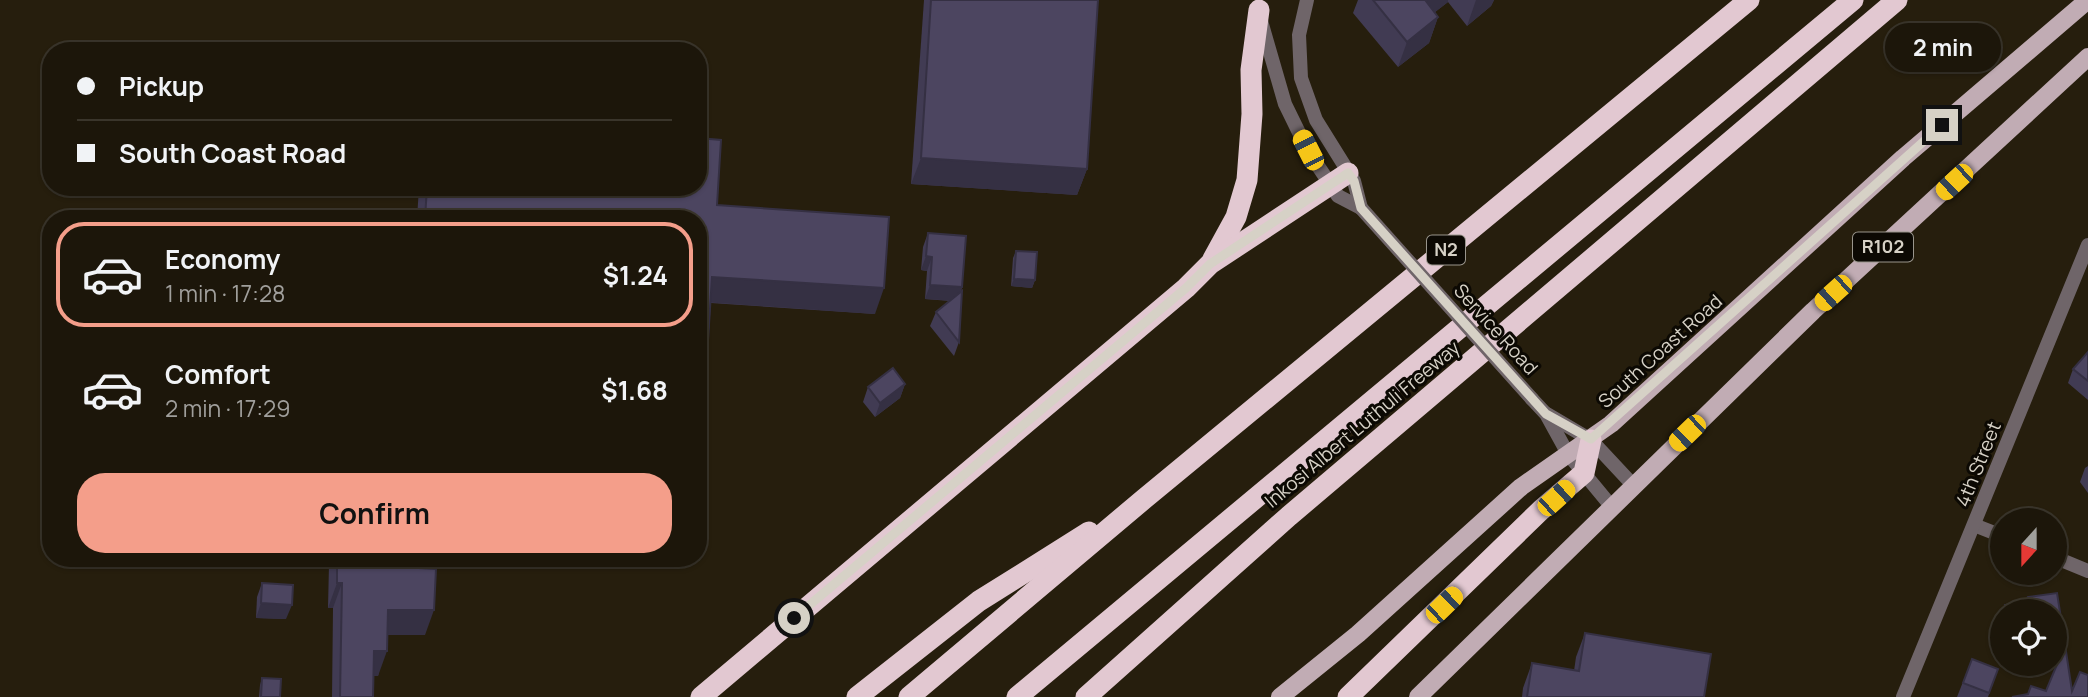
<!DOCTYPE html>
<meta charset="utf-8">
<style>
:root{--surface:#1c160a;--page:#251f13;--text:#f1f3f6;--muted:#a09f9c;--line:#3a352b;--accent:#f49e8a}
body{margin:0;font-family:Manrope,sans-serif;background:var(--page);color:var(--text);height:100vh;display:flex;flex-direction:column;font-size:26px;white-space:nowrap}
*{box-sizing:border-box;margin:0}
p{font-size:23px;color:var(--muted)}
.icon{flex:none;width:38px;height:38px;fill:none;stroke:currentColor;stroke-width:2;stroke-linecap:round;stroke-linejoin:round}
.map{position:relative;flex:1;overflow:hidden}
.drawer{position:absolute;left:42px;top:210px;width:665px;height:357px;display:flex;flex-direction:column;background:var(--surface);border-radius:28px;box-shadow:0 2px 5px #0004,0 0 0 2px var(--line)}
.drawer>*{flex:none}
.guide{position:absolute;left:42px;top:42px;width:665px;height:154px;border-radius:28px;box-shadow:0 2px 5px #0004,0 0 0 2px var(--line);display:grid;align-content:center;height:154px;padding:0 35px;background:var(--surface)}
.needle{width:46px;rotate:201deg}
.tools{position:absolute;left:1990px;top:508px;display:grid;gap:14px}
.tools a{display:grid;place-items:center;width:77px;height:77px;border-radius:50%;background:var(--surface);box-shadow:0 2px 5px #0004,0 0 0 2px var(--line);font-size:35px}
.end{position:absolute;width:32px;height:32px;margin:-16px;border:9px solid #d6d1c6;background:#111;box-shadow:0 0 0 4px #111}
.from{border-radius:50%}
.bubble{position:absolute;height:49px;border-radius:24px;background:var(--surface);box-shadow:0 2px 5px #0004,0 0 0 2px var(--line);font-size:23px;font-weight:700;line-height:49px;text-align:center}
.car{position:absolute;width:21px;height:42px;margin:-21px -10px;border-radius:9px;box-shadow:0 0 5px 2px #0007;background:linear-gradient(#f5c518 24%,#345 0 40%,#f5c518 0 76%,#345 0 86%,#f5c518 0)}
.guide b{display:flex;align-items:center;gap:24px;height:66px;font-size:26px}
.guide b+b{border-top:2px solid var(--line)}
.guide i{width:18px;height:18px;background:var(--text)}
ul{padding:12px 0 0;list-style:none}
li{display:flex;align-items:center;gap:21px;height:105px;margin:0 14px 10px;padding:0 21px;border:4px solid transparent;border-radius:28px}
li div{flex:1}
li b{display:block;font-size:26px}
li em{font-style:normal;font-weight:700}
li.active{border-color:var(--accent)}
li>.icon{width:63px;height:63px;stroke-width:1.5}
.cta{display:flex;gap:14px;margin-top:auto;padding:14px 35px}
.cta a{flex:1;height:80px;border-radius:28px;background:var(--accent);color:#111;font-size:28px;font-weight:700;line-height:80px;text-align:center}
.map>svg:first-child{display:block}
</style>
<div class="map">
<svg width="2088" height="697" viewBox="0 0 2088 697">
<rect width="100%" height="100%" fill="#261e0d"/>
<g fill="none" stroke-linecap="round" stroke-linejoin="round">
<g stroke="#6f6569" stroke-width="14">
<polyline points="1307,0 1299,35 1301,78 1316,120 1354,181 1361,208"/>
<polyline points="1261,21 1285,104 1308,151 1338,196 1361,208"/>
<polyline points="1532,399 1546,414 1568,454 1611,506"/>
<polyline points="1547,414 1591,440 1633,485"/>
<polyline points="1974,525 2002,536"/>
<polyline points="2054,557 2088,571"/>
<polyline points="1903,697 2088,245"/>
</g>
<g stroke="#c1acb4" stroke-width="18">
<polyline points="1280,697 1358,634 1521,487 1611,424 1903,158 2088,0"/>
<polyline points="1418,697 1813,311 2088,57"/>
</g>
<g stroke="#e2c8d1" stroke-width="21">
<polyline points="1213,259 1236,217 1247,180 1252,114 1251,70 1259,10"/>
<polyline points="701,697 1186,288 1210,264 1348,173"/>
<polyline points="857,697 979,601 1089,532"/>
<polyline points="909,697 1144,499 1749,0"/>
<polyline points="1017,697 1853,0"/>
<polyline points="1086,697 1289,516 1897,0"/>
<polyline points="1348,697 1541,510 1584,473 1591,440"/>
</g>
<polyline stroke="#6f6569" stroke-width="14" points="1361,208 1532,399"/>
</g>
<g fill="#413b53">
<polygon points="924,0 1098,0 1087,169 1077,195 911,184"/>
<polygon points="1358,0 1494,0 1491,6 1467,26 1448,2 1435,12 1438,17 1429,43 1398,67 1353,13"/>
<polygon points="419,187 698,187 717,205 875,314 711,303 698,484 698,219 417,219"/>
<polygon points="928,233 962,287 961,292 959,342 954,356 930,326 936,312 950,301 925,299 927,271 921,270 923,247"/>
<polygon points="1016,251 1035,280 1032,288 1011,286 1013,258"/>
<polygon points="2088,352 2088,400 2068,383 2073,369"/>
<polygon points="905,384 900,398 875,417 863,402 868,387"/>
<polygon points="2088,466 2088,493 2080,482 2085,468"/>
<polygon points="331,558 419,558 419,568 425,635 387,635 378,676 374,676 373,697 332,697 333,608 328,608 329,564"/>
<polygon points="262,583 286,619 256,618 257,597"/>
<polygon points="1585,633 1704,697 1522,697 1523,688 1532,663 1574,671 1576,657"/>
<polygon points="1972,659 1998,669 1988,697 1957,697"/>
<polygon points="262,678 280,697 259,697 260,685"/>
</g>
<g fill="#353043">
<polygon points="1427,0 1448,0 1448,2 1416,27 1426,1"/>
<polygon points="1476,0 1494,0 1491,6 1467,26"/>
<polygon points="1438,17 1429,43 1398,67 1407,42"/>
<polygon points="921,158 1087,169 1077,195 911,184"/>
<polygon points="926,256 932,257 927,271 921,270"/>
<polygon points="712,277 884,288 875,314 703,302"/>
<polygon points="1014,279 1035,280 1032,288 1011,286"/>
<polygon points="930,285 962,287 957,301 925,299"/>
<polygon points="905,384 900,398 875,417 880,403"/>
<polygon points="337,583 342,583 333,608 328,608"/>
<polygon points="261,603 292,605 286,619 256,618"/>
<polygon points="388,610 434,610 425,635 379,635"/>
<polygon points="2063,631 2058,645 2054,646 2054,632"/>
<polygon points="374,651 387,651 378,676 365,676"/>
</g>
<g fill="#4c4560" stroke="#353043" stroke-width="2">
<polygon points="931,0 1098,0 1087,169 921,158"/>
<polygon points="1373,0 1427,0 1426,1 1438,17 1407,42"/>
<polygon points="698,138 721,140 717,205 889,217 884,288 712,277 699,482 698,219 425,219 427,187 698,187"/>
<polygon points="928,233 966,236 962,287 930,285 932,257 926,256"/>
<polygon points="1016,251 1037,252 1035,280 1014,279"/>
<polygon points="962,291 959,342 936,312"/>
<polygon points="2088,352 2088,381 2073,369"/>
<polygon points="893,368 905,384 880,403 868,387"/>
<polygon points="337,558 419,558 419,568 436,569 434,610 388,610 387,651 374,651 373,697 340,697 342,583 337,583"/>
<polygon points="262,583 293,585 292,605 261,603"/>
<polygon points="2057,593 2063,631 2054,632 2054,611 2006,611 2005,605 2029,601 2028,597"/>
<polygon points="1585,633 1711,654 1704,697 1527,697 1532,663 1579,671"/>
<polygon points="2065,645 2072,691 2080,672 2088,675 2088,697 2012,697 2028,694 2031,686 2046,691"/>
<polygon points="1972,659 1998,669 1989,693 1963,683"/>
<polygon points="262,678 281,679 280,697 261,697"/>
</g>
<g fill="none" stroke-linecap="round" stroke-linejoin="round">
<polyline stroke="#d6d1c6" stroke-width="9" points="794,618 1186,288 1210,264 1348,173 1354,181 1361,208 1546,414 1591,439 1942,125"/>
</g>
<g text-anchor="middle" stroke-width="6" stroke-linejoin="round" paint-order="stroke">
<g fill="#0c0903" stroke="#99958c" stroke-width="2">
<rect x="1853" y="232.5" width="60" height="29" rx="5"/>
<rect x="1427" y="235.5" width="38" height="29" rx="5"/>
</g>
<g font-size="18" font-weight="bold" fill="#d6d1c6">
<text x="1883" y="253">R102</text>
<text x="1446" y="256">N2</text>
</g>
<g font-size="19" fill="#d6d1c6" stroke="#0c0903">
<text transform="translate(1496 329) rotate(48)" y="7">Service Road</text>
<text transform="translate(1660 351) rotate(-42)" y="7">South Coast Road</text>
<text transform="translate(1362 424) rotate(-40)" y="7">Inkosi Albert Luthuli Freeway</text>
<text transform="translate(1978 464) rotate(-68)" y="7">4th Street</text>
</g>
</g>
</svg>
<div class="tools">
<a><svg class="needle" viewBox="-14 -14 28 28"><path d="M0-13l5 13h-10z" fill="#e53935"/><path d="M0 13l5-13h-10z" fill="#a09f9c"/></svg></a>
<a><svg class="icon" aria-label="locate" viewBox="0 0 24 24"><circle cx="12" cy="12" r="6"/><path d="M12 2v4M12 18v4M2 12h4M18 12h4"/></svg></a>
</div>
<i class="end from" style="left:794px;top:618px"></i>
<i class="end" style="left:1942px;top:125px"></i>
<div class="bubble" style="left:1885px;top:23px;width:116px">2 min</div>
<i class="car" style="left:1308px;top:150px;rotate:333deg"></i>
<i class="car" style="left:1954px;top:182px;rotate:227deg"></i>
<i class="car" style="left:1833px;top:293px;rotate:228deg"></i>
<i class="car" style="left:1687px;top:433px;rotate:226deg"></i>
<i class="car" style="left:1556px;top:498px;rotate:48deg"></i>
<i class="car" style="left:1444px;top:605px;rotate:46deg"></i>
<div class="guide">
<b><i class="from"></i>Pickup</b>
<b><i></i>South Coast Road</b>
</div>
<section class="drawer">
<ul>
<li class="active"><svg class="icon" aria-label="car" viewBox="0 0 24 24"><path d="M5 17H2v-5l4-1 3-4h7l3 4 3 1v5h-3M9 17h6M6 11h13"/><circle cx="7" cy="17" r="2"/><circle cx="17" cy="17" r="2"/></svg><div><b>Economy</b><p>1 min · 17:28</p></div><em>$1.24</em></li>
<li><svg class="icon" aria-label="car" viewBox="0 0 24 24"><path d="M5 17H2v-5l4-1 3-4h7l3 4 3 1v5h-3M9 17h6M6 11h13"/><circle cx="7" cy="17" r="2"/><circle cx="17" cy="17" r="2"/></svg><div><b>Comfort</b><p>2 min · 17:29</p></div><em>$1.68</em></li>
</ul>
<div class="cta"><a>Confirm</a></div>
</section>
</div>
